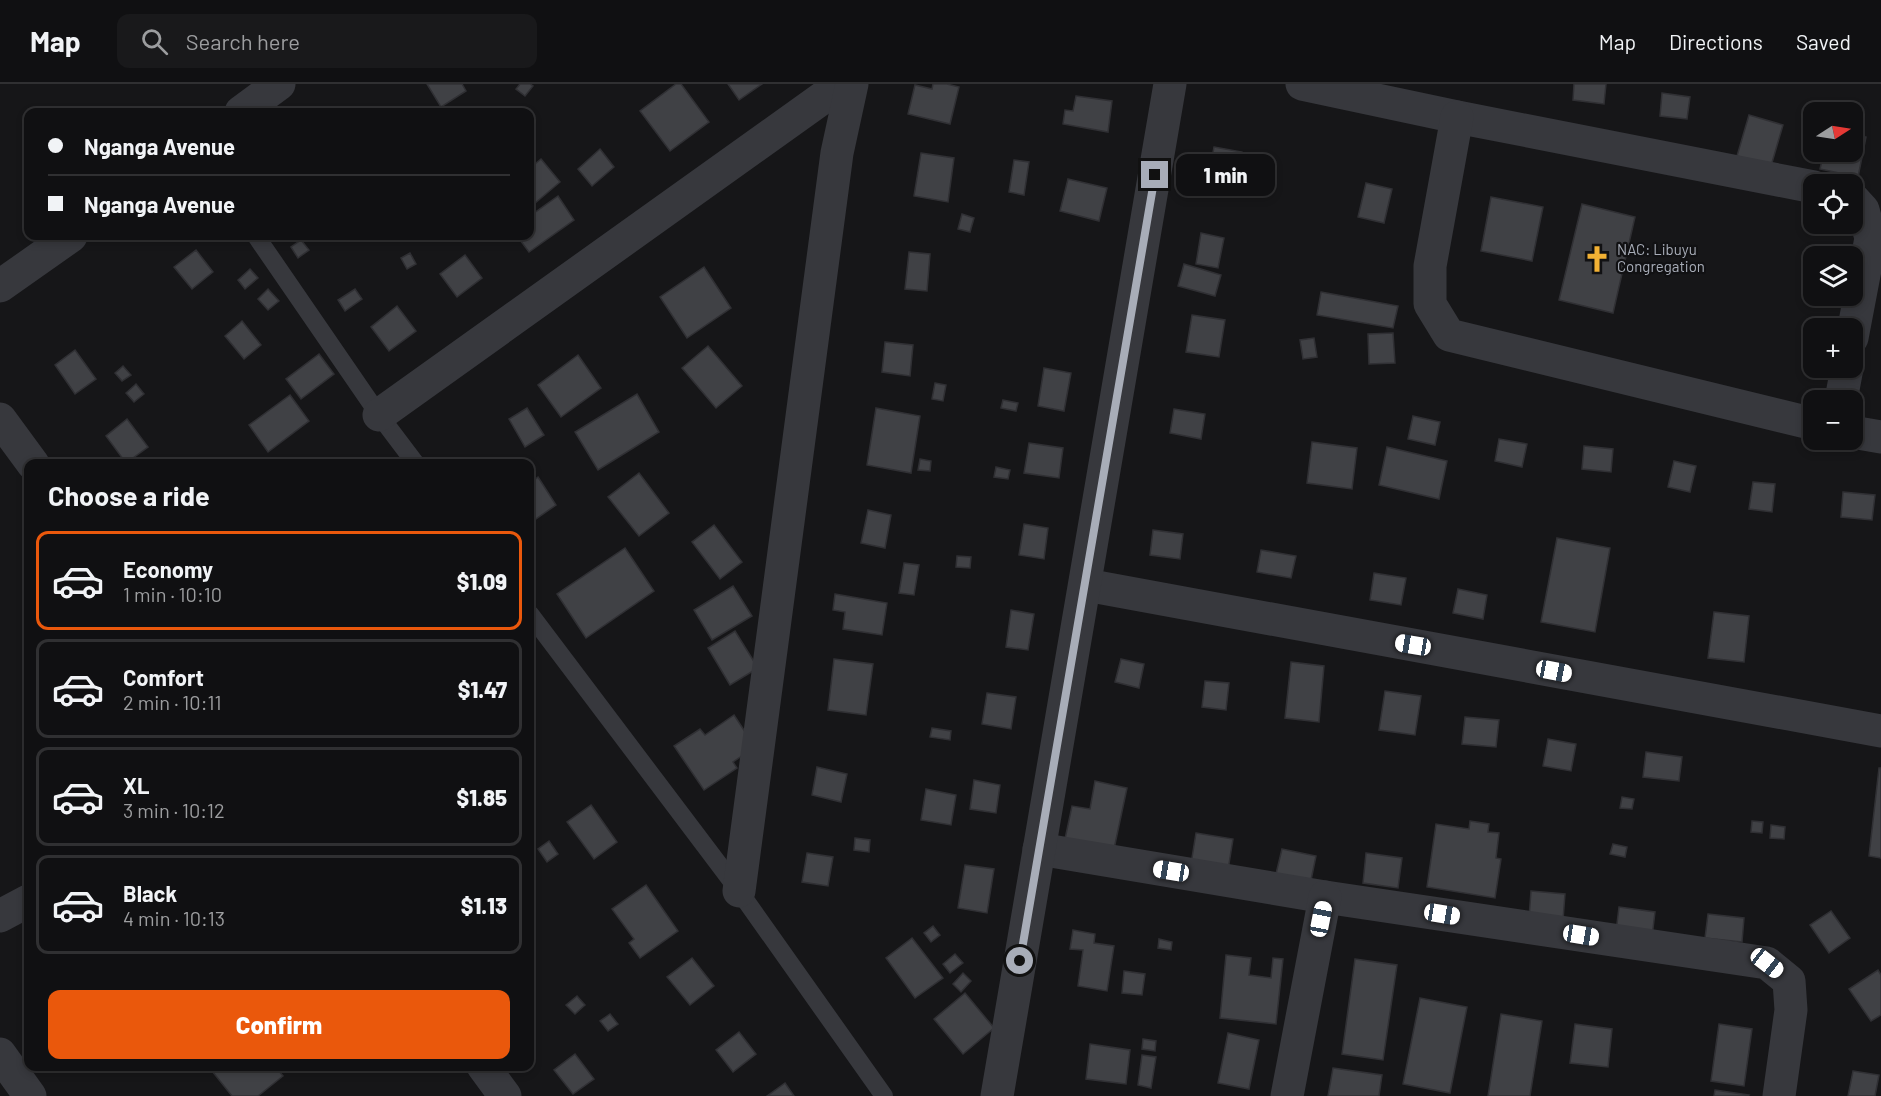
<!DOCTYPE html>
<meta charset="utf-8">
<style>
:root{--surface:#101012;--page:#19191b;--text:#f1f3f6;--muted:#9c9d9f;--line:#303032;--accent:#ea580c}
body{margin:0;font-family:Barlow,sans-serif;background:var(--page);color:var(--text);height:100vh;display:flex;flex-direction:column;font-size:22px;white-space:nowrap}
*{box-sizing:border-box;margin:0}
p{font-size:20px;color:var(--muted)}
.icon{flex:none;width:33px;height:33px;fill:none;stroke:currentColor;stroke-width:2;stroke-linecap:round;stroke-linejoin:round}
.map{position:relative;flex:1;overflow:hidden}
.drawer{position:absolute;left:24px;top:375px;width:510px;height:612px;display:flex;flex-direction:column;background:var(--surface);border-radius:12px;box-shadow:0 3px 9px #0003,0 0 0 2px var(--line)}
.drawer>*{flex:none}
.banner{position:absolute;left:24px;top:24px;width:510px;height:132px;border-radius:12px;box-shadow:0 3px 9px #0003,0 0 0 2px var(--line);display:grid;align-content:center;height:132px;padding:0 24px;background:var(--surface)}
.needle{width:39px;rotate:78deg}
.fabs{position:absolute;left:1803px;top:18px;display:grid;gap:12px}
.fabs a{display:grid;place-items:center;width:60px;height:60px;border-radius:12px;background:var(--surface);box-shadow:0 3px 9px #0003,0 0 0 2px var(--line);font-size:30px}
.end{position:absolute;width:27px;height:27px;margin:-14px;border:8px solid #a8adb8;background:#111;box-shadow:0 0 0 3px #111}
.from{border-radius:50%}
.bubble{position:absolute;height:42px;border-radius:12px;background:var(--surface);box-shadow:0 3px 9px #0003,0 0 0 2px var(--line);font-size:20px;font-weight:800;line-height:42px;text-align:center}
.car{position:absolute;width:18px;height:36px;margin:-18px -9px;border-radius:8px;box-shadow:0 0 4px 2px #0007;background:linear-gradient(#fff 24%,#345 0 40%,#fff 0 76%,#345 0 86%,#fff 0)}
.banner b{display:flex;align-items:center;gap:21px;height:57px;font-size:22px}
.banner b+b{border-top:2px solid var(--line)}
.banner i{width:15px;height:15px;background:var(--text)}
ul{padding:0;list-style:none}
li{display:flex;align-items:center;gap:18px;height:99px;margin:0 12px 9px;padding:0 12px;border:3px solid var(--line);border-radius:12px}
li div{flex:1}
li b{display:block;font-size:22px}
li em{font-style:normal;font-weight:800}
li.active{border-color:var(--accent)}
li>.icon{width:54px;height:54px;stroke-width:1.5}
h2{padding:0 24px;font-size:27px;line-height:72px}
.action{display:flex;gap:12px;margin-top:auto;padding:12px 24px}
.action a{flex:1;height:69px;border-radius:12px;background:var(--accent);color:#fff;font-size:24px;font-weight:800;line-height:69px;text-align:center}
header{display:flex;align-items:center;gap:36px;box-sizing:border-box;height:84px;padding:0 30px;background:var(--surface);border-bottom:2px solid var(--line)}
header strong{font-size:28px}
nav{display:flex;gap:33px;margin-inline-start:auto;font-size:21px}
.search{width:420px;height:54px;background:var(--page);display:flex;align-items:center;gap:15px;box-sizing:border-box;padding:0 21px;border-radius:12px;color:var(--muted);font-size:22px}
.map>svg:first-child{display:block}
</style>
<header>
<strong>Map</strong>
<div class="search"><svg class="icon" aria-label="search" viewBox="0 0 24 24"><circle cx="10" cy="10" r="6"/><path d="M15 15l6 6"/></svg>Search here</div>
<nav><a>Map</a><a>Directions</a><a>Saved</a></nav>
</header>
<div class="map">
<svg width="1881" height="1012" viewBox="0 0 1881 1012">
<rect width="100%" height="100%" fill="#161618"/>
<g fill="#404145" stroke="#303034" stroke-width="1.5">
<polygon points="427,0 462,0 466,7 441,23"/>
<polygon points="520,0 530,0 533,2 525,12 516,5"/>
<polygon points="676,0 681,0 709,38 670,67 640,27"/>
<polygon points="728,0 762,0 739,16"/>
<polygon points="933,0 947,0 959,3 950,40 908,30 915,1 932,5"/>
<polygon points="1574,0 1606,0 1604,20 1573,16"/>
<polygon points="1662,9 1690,13 1687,35 1660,32"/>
<polygon points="1076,12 1112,17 1108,48 1063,40 1065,26 1073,27"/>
<polygon points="1749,31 1783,41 1771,82 1737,72"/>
<polygon points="1852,50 1866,53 1858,93 1820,85 1824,68 1852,68"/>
<polygon points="1214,63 1242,68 1236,101 1208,95"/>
<polygon points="600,65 614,83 592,102 578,85"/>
<polygon points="921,69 954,74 948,118 914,112"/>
<polygon points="541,75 560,98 534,120 530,115 530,84"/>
<polygon points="1014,76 1029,78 1024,111 1009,108"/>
<polygon points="1068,95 1107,104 1099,137 1060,127"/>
<polygon points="1366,99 1392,105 1384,139 1358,133"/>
<polygon points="558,112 574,136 529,168 517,152 530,152 530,132"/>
<polygon points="1491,113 1543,123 1532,177 1481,167"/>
<polygon points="1582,120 1635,133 1613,229 1559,216"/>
<polygon points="962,130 974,134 970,148 958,145"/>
<polygon points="1201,149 1224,154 1218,184 1196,180"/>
<polygon points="301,156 309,166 298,174 291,163"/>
<polygon points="196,166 213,188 192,205 174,183"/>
<polygon points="909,168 930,170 927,207 905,205"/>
<polygon points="410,169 416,180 407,185 401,174"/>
<polygon points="465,171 482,194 457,213 440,190"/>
<polygon points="1184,180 1221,191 1215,212 1178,202"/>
<polygon points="704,183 731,224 687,254 660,213"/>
<polygon points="250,185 258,194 245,205 238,196"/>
<polygon points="268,205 279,217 268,226 258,215"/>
<polygon points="355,205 362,215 345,227 338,216"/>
<polygon points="1321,208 1398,222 1393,244 1317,231"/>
<polygon points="397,222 416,247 389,267 371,243"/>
<polygon points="1192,231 1225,236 1219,273 1186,268"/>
<polygon points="242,237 261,261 244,275 225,252"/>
<polygon points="1393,249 1395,279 1369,280 1368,250"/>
<polygon points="1314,254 1317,273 1303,275 1300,256"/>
<polygon points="885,258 913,261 910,292 882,288"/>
<polygon points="708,262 742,302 716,324 682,284"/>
<polygon points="75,266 96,295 75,310 55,281"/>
<polygon points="319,270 334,290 301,315 286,295"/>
<polygon points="578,271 601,304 561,333 538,301"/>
<polygon points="123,282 131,291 122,297 115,289"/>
<polygon points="1044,284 1071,289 1064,327 1038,322"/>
<polygon points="935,299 946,301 943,317 932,315"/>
<polygon points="136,300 144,310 134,318 126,309"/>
<polygon points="637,310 659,348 598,386 575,348"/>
<polygon points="290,311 309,337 268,368 249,341"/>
<polygon points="1003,316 1018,319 1016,327 1001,324"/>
<polygon points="527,324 544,351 525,363 509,335"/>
<polygon points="876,324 920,332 911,389 867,381"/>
<polygon points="1174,325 1205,330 1201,355 1170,349"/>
<polygon points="1413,332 1440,338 1435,361 1408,355"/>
<polygon points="127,335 148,363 126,379 106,352"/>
<polygon points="1499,355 1527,360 1522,383 1495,377"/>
<polygon points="1312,358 1357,364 1352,405 1307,399"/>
<polygon points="1029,359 1063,364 1059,394 1024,389"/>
<polygon points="1584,362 1613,365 1611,388 1582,385"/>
<polygon points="1387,363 1447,377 1439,415 1379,401"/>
<polygon points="920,375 931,377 930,387 918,386"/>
<polygon points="1674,377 1696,382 1690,408 1668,403"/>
<polygon points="996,383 1010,386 1008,395 994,393"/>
<polygon points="639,389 669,429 639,452 608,413"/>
<polygon points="538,393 556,421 530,439 530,399"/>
<polygon points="1753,398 1775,400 1772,428 1749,425"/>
<polygon points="1843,408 1875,411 1872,436 1841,433"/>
<polygon points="868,426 891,431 885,464 861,459"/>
<polygon points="1024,440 1048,444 1044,475 1019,471"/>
<polygon points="714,441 742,478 720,495 692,458"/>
<polygon points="1153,446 1183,450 1180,475 1150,471"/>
<polygon points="1557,454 1610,464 1595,548 1541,538"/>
<polygon points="625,464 654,507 586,554 557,510"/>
<polygon points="1261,466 1296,472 1291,494 1257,488"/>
<polygon points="957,472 971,473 970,484 956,483"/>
<polygon points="904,479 919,481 914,511 899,509"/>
<polygon points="1374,489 1406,494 1401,521 1370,516"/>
<polygon points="733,502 752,532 712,556 694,526"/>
<polygon points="1458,505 1487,511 1483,535 1453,529"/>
<polygon points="835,510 887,519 882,551 843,545 845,528 833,526"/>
<polygon points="1011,526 1034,530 1028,566 1006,563"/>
<polygon points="1714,528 1749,532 1744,578 1708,574"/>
<polygon points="735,547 758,584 730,601 708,564"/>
<polygon points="834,575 873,580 866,631 828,626"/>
<polygon points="1121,575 1144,580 1139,604 1115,598"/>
<polygon points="1291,578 1324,582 1319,638 1285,634"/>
<polygon points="1205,597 1229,599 1226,626 1202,623"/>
<polygon points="1385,607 1421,612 1415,651 1379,646"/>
<polygon points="987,609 1016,613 1011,645 982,640"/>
<polygon points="734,631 755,663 733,678 737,684 704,706 674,662 700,645 705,651"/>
<polygon points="1465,633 1499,636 1496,663 1462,660"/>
<polygon points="932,644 951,647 950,656 930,653"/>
<polygon points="1548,655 1576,660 1571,687 1543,682"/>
<polygon points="1646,668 1682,673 1679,697 1643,693"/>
<polygon points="817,683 847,690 841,718 812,711"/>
<polygon points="1879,684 1881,684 1881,774 1869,772"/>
<polygon points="974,696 1000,701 996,729 970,725"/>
<polygon points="1095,697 1127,704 1114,765 1065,755 1072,722 1090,725"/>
<polygon points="926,705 956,711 951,741 921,736"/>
<polygon points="1622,713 1634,715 1632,725 1620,724"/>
<polygon points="591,721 617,758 594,775 567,738"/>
<polygon points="1470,737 1489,740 1488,748 1499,749 1496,774 1501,775 1495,814 1427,803 1436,740 1469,745"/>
<polygon points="1752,737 1763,738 1762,749 1751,748"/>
<polygon points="1771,741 1785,743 1784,755 1770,754"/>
<polygon points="1196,749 1233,755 1228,786 1191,780"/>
<polygon points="855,754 870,756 869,768 854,766"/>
<polygon points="549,757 558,770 547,778 538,765"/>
<polygon points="1613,760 1627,763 1625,773 1610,770"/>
<polygon points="1282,765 1316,772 1310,801 1275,794"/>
<polygon points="807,769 833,773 828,802 802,798"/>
<polygon points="1366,769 1402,774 1398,804 1363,799"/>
<polygon points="965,781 994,785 987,829 958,824"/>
<polygon points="646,801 678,847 640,874 629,859 634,855 612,825"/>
<polygon points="1531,807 1565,810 1563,836 1529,834"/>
<polygon points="1619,823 1655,828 1652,853 1616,848"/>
<polygon points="1831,827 1850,854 1829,869 1810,841"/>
<polygon points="1708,830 1744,834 1742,858 1705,854"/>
<polygon points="933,842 940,851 931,858 924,849"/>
<polygon points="1073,846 1095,850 1094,859 1114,862 1107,907 1078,902 1083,866 1070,865"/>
<polygon points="912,854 943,894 915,914 886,874"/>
<polygon points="1159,855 1172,858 1171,866 1158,864"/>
<polygon points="955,870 963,879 950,889 943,880"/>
<polygon points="1226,871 1251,874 1249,891 1271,894 1273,874 1283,875 1276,940 1220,934"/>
<polygon points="692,874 714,902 690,921 667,893"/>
<polygon points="1355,875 1397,881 1383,976 1342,970"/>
<polygon points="1878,886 1881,891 1881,931 1871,937 1849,905"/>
<polygon points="1124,887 1145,890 1142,911 1122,909"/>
<polygon points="963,889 971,897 961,908 953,900"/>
<polygon points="965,909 994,944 963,970 934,935"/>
<polygon points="577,912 585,921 575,930 566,921"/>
<polygon points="1420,914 1467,923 1450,1009 1403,1000"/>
<polygon points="610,930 618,940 608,947 600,937"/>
<polygon points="1501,930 1542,937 1530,1012 1488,1012"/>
<polygon points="1575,940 1612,945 1608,983 1570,979"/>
<polygon points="1719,940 1752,945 1744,1002 1711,997"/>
<polygon points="739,948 756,970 733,988 716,966"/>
<polygon points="1228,949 1259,956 1249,1005 1218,999"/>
<polygon points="1143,955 1156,957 1155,967 1142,965"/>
<polygon points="1090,960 1130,966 1126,1000 1086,995"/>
<polygon points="575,970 594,995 573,1010 554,986"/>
<polygon points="1142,971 1156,973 1151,1004 1138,1001"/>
<polygon points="208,982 275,982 283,992 258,1012 232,1012"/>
<polygon points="1333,984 1382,991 1379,1012 1328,1012"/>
<polygon points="1853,987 1879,991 1875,1012 1848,1012"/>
<polygon points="785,999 794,1012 767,1012"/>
<polygon points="1715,1006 1749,1011 1748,1012 1714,1012"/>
</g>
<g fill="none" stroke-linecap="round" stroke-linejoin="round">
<g stroke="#37383d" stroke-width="18">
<polyline points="256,152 379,331 416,380"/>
<polyline points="530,530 739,807 884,1012"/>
</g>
<g stroke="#37383d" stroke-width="33">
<polyline points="1302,0 1457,33 1814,103"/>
<polyline points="241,28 279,0"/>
<polyline points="1457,33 1430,182 1430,220 1449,251 1814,340"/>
<polyline points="1852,114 1863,126 1871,154 1852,254"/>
<polyline points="0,202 71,152"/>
<polyline points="1841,316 1847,284"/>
<polyline points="379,331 842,0"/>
<polyline points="0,335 33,380"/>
<polyline points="1852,348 1881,353"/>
<polyline points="1086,501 1881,647"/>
<polyline points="1039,765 1325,813 1767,879 1789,897 1791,926 1779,1012"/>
<polyline points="739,807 837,69 852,0"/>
<polyline points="0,832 28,817"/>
<polyline points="0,970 30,1012"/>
<polyline points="483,982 505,1012"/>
<polyline points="997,1012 1170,0"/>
<polyline points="1287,1012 1325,813"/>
</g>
</g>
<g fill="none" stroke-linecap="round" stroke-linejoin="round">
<polyline stroke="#a8adb8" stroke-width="8" points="1020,877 1155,91"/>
</g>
<defs>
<symbol id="church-bare" viewBox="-9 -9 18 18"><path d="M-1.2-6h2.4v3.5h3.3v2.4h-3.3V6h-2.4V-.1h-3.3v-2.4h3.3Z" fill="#f2b134" stroke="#111113" stroke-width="2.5" paint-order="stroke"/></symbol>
</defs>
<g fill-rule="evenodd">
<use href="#church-bare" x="1578" y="156" width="38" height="38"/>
</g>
<g text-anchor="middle" stroke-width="4.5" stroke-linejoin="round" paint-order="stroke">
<g font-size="15" fill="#a8adb8" stroke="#111113" text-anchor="start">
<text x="1617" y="171">NAC: Libuyu<tspan x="1617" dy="17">Congregation</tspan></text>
</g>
</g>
</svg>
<div class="fabs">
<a><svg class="needle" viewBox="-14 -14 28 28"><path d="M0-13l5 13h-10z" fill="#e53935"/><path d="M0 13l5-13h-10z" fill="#9c9d9f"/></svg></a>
<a><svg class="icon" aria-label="locate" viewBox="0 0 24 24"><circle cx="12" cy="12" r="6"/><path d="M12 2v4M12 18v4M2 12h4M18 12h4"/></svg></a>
<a><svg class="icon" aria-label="layers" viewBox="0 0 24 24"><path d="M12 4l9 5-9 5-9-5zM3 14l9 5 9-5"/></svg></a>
<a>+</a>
<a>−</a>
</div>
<i class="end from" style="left:1020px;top:877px"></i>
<i class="end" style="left:1155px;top:91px"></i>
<div class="bubble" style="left:1176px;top:70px;width:99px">1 min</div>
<i class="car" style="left:1413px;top:561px;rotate:280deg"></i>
<i class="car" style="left:1554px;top:587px;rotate:101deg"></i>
<i class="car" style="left:1171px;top:787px;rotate:279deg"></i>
<i class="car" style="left:1442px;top:830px;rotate:99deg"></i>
<i class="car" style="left:1321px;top:835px;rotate:11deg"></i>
<i class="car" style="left:1581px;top:851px;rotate:99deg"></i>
<i class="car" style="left:1767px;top:879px;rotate:128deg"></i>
<div class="banner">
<b><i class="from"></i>Nganga Avenue</b>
<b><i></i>Nganga Avenue</b>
</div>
<section class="drawer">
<h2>Choose a ride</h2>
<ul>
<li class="active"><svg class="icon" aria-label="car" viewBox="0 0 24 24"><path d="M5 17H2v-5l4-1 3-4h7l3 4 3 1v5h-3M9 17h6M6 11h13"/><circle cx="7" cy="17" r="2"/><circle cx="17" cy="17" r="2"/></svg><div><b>Economy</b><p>1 min · 10:10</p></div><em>$1.09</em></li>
<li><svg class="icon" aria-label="car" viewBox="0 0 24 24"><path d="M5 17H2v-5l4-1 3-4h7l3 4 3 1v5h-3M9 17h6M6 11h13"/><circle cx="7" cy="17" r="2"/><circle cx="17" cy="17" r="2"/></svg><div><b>Comfort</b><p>2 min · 10:11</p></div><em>$1.47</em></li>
<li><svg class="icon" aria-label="car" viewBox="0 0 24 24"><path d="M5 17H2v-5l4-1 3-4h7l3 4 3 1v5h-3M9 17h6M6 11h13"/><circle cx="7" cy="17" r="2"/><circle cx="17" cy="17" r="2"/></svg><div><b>XL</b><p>3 min · 10:12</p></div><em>$1.85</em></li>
<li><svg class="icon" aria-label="car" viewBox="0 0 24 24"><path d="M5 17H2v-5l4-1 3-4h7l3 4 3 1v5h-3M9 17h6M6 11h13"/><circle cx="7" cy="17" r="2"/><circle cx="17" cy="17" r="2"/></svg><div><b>Black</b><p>4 min · 10:13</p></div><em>$1.13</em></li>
</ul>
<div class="action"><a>Confirm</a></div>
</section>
</div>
